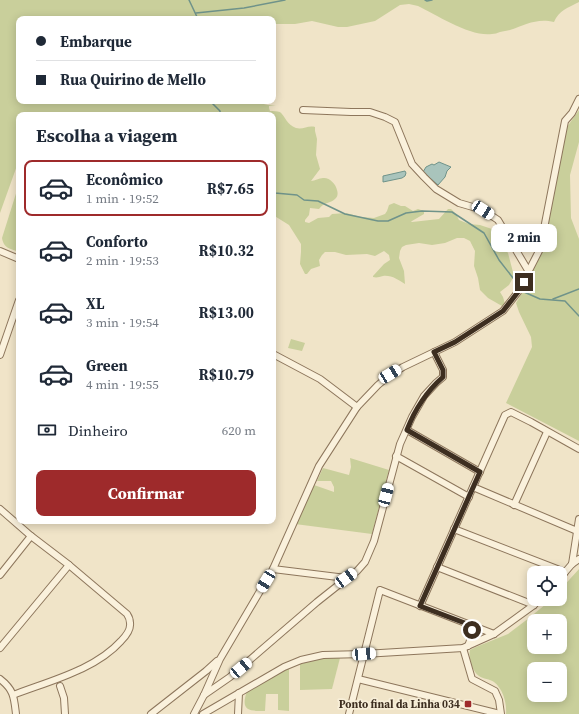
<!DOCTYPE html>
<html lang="pt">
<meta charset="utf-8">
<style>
:root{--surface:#fff;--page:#f2f2f3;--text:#1f2937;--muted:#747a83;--line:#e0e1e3;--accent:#9e2a2b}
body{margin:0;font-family:"Source Serif 4",serif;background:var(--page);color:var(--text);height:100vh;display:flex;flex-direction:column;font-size:15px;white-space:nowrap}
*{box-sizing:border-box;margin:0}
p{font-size:13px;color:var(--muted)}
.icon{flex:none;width:22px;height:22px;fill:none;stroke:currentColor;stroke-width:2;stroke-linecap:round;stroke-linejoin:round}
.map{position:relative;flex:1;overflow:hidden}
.panel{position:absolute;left:16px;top:112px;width:260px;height:412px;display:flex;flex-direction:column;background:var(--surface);border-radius:8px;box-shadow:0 2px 10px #0003}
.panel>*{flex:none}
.guide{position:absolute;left:16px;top:16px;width:260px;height:88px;border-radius:8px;box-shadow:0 2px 10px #0003;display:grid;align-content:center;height:88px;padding:0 20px;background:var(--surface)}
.fabs{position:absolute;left:527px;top:566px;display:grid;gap:8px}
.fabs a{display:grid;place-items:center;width:40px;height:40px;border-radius:8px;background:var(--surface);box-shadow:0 2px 10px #0003;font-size:20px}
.end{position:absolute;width:18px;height:18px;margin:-9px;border:5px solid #3d2e20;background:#fff;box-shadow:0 0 0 2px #fff}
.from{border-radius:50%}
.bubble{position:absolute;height:28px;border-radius:8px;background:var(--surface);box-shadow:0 2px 10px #0003;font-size:13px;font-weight:700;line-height:28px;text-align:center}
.car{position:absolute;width:12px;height:24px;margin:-12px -6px;border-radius:5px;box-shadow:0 0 3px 1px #0007;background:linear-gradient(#fff 24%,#345 0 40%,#fff 0 76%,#345 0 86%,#fff 0)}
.guide b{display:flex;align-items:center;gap:14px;height:38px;font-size:15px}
.guide b+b{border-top:1px solid var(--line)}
.guide i{width:10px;height:10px;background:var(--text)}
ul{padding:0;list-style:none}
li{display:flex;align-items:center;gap:12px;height:56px;margin:0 8px 6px;padding:0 12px;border:2px solid transparent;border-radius:8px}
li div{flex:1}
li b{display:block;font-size:15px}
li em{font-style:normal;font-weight:700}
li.on{border-color:var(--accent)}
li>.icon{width:36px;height:36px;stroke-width:1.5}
h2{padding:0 20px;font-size:18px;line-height:48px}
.pay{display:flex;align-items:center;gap:10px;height:44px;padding:0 20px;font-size:15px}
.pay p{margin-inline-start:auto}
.action{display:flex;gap:8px;margin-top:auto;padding:8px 20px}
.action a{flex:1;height:46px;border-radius:8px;background:var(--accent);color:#fff;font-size:16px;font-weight:700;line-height:46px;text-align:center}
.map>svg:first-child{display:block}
</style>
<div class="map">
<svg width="579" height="714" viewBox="0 0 579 714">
<rect width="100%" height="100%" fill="#f0e4c8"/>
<g fill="#c9cf9b" fill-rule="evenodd">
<path d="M 0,0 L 579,0 L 579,2 C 568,8 559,10 554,22 C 536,18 526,25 510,30 C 507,31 503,31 500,32 C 497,33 495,34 492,34 C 470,37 437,15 418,6 L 409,4 L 400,5 L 375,21 L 347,27 L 338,27 L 312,21 L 295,24 L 273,24 L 273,19 L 19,19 L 19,101 L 251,101 L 268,105 L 276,105 L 269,106 L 269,108 L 270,111 C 273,111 277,111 280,112 C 285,116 287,125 296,128 C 303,130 308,125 315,127 L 315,131 L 317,139 L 316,155 L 320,169 L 311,181 C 315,181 319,178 323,178 C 329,177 336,184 337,190 C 338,193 338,197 335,199 C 330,204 325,201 319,209 L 310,208 L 309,215 L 305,220 L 305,222 L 309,223 L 318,218 L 329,217 L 332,214 L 346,213 L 361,217 L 374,218 L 385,214 L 387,211 L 389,205 L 394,203 L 401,206 L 405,206 L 413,211 L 418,209 L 424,211 L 424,214 L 412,221 L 411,222 L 412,222 L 439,219 L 448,209 L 451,209 L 456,214 L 459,220 L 469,224 L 480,225 L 492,229 L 496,236 L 508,253 L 514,276 L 509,285 L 500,292 L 503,297 L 505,304 L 502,306 L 488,298 L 480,290 L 478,278 L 474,266 L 475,251 L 470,241 L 464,238 L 457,238 L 445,243 L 432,245 L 419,243 L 406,245 L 402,247 L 400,251 L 399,258 L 404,271 L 405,284 C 398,280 392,275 383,276 C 379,277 377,278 373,277 L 373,276 L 384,264 L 390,260 L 389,255 L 384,251 L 375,256 L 367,254 L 346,255 L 335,252 L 325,252 L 322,255 L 319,260 L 320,266 L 311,269 L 307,274 L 305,274 L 300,264 L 301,252 L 301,244 L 289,225 L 273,215 L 273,115 L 19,115 L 19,160 L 0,213 Z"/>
<polygon points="579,110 579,142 570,175 571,218 579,239 579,441 506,403 532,347 531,337 519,312 516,303 525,288 543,247 567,127"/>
<path d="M 19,184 L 19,252 C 10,248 4,249 2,238 Z"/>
<polygon points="291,339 305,343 302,351 288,348"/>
<polygon points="350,458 389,470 372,534 295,524 314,485 334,492 334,487 331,481 317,481 323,468 349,475 351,467"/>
<path d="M 579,569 L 579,714 L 506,714 C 507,703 503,689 494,682 C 490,679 483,679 479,676 C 472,671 468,657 470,650 L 476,647 L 508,634 L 529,618 L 552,599 L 560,599 L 560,590 ZM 534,621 L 560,621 L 560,647 L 534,647 ZM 534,669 L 560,669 L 560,695 L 534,695 Z"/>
<polygon points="324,658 340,658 332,689 300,690 300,664"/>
<path d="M 289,668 L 289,711 L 278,710 L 278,694 L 266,694 L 265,711 C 249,711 240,711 247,691 Z"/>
</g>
<g fill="#a9c4bc" stroke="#6f938a">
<polygon points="439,162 451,167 447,171 445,177 438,185 423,172 426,167 432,164 434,165"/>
<polygon points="405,171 406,173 405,176 402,178 383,182 383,176"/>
</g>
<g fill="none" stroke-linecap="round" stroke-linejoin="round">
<g stroke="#6f938a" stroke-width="1.5">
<polyline points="189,0 198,19"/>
<polyline points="425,0 427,1 432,0"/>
<polyline points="196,13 244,8 285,0"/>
<polyline points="210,101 220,111 220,115"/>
<polyline points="273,191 275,193 297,195 304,200 318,201 345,214 378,221 388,221 406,213 422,211 452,212 484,233 499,260 513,278"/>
<polyline points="524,292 540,299 565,301 579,316"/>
<polyline points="553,299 579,289"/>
</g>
<defs>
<g id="street">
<polyline points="303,110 351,112 370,112 385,117 395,122 412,164 424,177 436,189 459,203 483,210 498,220 529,272"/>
<polyline points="0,251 19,259"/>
<polyline points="273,354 320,379 357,407"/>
<polyline points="0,355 19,300"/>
<polyline points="407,430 480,472"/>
<polyline points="396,456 469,497"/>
<polyline points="473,487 577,531"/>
<polyline points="514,505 547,432"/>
<path d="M 0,509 L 31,536 L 69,565 L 127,614 C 129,617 130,620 130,623 C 131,630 126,636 121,641 C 95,670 49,681 13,695"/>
<polyline points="454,529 565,572"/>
<polyline points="572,564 579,519"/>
<polyline points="437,567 534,605"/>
<polyline points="273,569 346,578"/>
<polyline points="0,575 31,536"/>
<polyline points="560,578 572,564 579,559"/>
<polyline points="420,606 505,415 511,412 531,422 579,449"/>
<polyline points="468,646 472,635 470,625"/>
<polyline points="0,648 69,565"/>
<polyline points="463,648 472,679 495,691 499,700 501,714"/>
<path d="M 0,679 C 14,690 14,697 16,714"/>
<polyline points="358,679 500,714"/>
<polyline points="60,686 64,698 65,714"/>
<polyline points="204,695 230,677 317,602 341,583 357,571 365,562 374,541 400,444 412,417 424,396 436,383 443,377 443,370 434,352"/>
<polyline points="151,714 206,671 217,661"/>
<polyline points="194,714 204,695 220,659 273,569 319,466 357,407 378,385 390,375 403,367 455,342 503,311 518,292 540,249 565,121 572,113 579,99"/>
<polyline points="203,714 284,667 301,660 323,655 364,654 463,648 494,634 534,605 540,599"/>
<polyline points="238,714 239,693"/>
<polyline points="349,714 380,590 494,634"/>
</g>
</defs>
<use href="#street" stroke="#8d765c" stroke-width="8"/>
<use href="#street" stroke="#faf1dc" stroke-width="6"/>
</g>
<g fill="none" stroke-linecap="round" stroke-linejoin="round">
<path stroke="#3d2e20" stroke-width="5" d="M 472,630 L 470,625 L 420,606 L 480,472 L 407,430 C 415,409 426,392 443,377 L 443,370 L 434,352 L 455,342 L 503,311 L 518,292 L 524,282"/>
</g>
<rect fill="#9e2a2b" stroke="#f7eed8" stroke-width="1.5" x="464" y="700" width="8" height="8" rx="2"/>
<g text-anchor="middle" stroke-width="3.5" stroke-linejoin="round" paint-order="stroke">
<g font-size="11" font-weight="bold" fill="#3d2e20" stroke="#f7eed8" text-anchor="end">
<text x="460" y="708">Ponto final da Linha 034</text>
</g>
</g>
</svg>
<div class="fabs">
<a><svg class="icon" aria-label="locate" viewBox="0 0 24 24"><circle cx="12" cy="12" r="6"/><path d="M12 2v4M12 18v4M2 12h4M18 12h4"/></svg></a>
<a>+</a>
<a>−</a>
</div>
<i class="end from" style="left:472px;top:630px"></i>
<i class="end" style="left:524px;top:282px"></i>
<div class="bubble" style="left:491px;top:224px;width:66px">2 min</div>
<i class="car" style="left:483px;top:210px;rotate:123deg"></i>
<i class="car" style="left:390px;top:374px;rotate:59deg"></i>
<i class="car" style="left:386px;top:495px;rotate:15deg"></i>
<i class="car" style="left:346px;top:578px;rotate:54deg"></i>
<i class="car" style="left:266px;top:581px;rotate:211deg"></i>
<i class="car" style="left:364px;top:654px;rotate:86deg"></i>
<i class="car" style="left:241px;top:668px;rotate:50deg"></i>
<div class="guide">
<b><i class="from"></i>Embarque</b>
<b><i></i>Rua Quirino de Mello</b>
</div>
<section class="panel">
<h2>Escolha a viagem</h2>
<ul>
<li class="on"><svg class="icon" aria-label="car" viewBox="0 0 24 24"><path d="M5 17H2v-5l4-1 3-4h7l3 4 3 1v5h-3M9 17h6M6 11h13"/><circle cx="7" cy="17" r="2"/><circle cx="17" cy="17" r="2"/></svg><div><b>Econômico</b><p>1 min · 19:52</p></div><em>R$7.65</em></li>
<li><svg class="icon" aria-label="car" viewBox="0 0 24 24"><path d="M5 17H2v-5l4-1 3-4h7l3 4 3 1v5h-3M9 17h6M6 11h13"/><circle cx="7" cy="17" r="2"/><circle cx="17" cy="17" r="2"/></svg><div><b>Conforto</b><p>2 min · 19:53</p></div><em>R$10.32</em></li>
<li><svg class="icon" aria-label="car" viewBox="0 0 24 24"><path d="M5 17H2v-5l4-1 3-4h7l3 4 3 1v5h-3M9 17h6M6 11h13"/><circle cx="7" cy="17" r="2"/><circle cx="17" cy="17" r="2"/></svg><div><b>XL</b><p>3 min · 19:54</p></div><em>R$13.00</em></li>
<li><svg class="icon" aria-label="car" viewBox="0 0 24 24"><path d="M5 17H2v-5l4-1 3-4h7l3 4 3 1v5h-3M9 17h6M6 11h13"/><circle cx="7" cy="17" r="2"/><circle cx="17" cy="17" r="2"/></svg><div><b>Green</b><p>4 min · 19:55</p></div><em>R$10.79</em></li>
</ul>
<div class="pay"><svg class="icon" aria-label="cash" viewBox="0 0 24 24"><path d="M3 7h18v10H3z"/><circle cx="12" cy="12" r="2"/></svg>Dinheiro<p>620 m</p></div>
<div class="action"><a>Confirmar</a></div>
</section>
</div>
